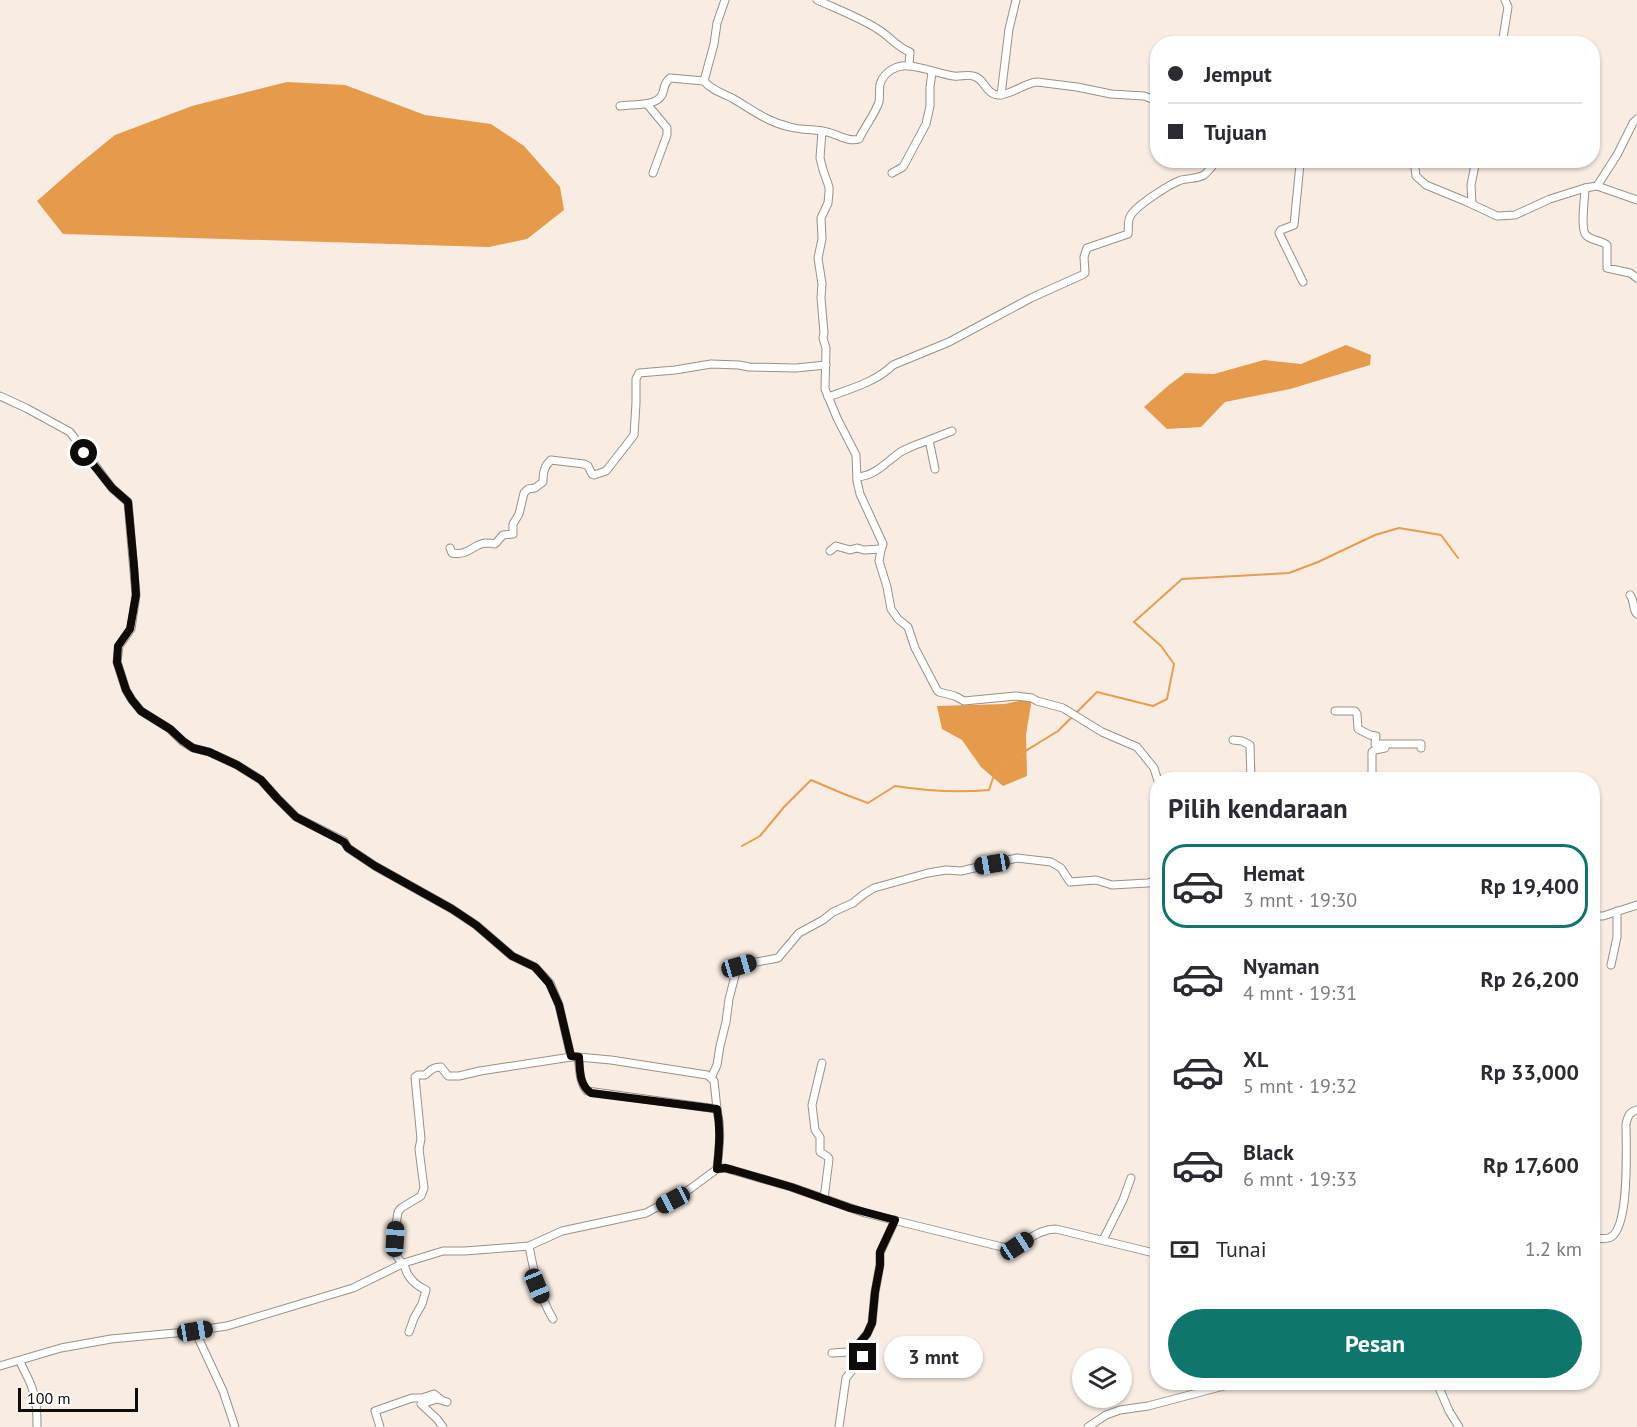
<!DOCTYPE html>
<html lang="id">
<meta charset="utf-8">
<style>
:root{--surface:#fff;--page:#f2f2f3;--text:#2b2b33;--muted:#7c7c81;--line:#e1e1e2;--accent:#0f766e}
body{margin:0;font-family:"PT Sans",sans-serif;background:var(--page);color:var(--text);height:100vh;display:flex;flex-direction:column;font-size:22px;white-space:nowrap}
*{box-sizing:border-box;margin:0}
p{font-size:20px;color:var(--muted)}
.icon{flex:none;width:33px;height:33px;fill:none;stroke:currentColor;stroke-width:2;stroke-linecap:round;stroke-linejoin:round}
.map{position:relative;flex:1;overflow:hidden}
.details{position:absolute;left:1150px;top:772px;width:450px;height:618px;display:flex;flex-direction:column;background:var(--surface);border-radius:24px;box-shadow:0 2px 4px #0004}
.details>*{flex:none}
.hud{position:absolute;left:1150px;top:36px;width:450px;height:132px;border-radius:24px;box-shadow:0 2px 4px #0004;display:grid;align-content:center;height:132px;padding:0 18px;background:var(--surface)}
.fabs{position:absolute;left:1072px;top:1348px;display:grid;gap:12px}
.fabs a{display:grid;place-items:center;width:60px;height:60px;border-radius:50%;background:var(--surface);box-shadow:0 2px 4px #0004;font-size:30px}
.scale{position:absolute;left:18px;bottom:15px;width:120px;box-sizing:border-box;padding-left:6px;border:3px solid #0f0b08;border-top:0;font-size:16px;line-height:21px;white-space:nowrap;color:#0f0b08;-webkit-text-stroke:4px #fff;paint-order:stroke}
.end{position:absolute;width:27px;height:27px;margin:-14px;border:8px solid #0f0b08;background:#fff;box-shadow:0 0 0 3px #fff}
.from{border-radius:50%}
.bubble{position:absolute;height:42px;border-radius:21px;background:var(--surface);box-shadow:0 2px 4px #0004;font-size:20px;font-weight:800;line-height:42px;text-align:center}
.car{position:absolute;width:18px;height:36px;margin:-18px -9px;border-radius:8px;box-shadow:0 0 4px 2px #0007;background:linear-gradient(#222 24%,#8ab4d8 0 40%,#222 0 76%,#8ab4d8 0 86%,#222 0)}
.hud b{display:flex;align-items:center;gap:21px;height:57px;font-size:22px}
.hud b+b{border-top:2px solid var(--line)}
.hud i{width:15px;height:15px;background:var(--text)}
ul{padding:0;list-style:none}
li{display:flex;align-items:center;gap:18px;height:84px;margin:0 12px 9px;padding:0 6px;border:3px solid transparent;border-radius:24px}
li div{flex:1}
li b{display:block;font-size:22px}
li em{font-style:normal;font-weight:800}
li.active{border-color:var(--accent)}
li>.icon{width:54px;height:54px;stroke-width:1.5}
h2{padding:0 18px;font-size:27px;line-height:72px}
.pay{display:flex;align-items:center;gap:15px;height:66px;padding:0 18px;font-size:22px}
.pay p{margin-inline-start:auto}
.button{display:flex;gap:12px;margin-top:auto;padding:12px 18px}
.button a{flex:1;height:69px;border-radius:36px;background:var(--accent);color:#fff;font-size:24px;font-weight:800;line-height:69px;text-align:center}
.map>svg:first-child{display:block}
</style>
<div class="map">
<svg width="1637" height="1427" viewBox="0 0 1637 1427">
<rect width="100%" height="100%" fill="#f9ede3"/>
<g fill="#e59a4c">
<polygon points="287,82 345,85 425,115 491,124 524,146 560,187 564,210 527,239 489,247 63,234 37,201 78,165 115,135 192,106"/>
<polygon points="1346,345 1371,355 1370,365 1290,389 1225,402 1201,427 1167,429 1144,407 1169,385 1185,373 1214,374 1264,360 1301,364"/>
<polygon points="1032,698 1026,735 1027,776 1003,786 981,767 962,740 942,729 937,706 1005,704"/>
</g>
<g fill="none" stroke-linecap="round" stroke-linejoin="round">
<g stroke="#e89d4f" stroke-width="2">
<polyline points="1076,713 1097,692 1153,706 1167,699 1174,664 1161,646 1134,622 1182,579 1289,573 1318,562 1375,535 1399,528 1441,535 1458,558"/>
<path d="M 742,846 L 760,836 L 784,807 L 811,780 L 844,794 L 868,803 L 895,786 C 927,791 957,793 989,790 L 996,769 L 1058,731 L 1072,717"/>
</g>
<defs>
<g id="minor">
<path d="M 817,0 C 837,9 858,17 876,28 C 890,36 896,47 910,52 L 909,65"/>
<polyline points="1502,44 1508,7 1505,0"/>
<path d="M 704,81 C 711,90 722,93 732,98 C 751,109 767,122 790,127 C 800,130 811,129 822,131"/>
<polyline points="1001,95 1009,29 1016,0"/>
<path d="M 1158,101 L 1144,96 L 1111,94 L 1077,87 L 1037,82 C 1024,83 1012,95 998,95 C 985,94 985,78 973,76 C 967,74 960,77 954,76 C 940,74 923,67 909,66 C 897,64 884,72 880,84 C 879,90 880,96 879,102 C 875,114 864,128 859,139 C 847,143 835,132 822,131 L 820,158 L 823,170 L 829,187 L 829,192 L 828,203 L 821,218 L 822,239 L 818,258 L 822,284 L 821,298 L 824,333 L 823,338 L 826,348 L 825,389 L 837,418 L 856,455 L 857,481 L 860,494 L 883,544 L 881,550 L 879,561 L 887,587 L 891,609 L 898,619 L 908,627 L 915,648 L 937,690 L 939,692 L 955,696 L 964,701 L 1016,696 L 1032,698 L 1037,701 L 1063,708 L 1102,732 L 1137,747 L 1154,768 L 1158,781"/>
<polyline points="647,104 667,128 667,135 653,173"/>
<path d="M 620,106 C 632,104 655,107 662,95 C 665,88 663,84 670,78 L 704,81 L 714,44 L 717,23 L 725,0"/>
<path d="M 1637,119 L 1633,123 L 1617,155 L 1597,186 L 1585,188 C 1585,197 1580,229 1586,235 C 1591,241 1601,240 1607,245 L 1607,268 L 1630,273 L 1637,278"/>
<polyline points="1414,160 1416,176 1426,185 1465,201 1497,216 1515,215 1550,199 1585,188"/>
<polyline points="1299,161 1300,164 1318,160"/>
<polyline points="1300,164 1294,225 1281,230 1279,233 1303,282"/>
<polyline points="892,173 903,167 926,124 930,106 930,87 932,72"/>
<polyline points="1597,186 1637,200"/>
<polyline points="1472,204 1471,185 1476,160"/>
<path d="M 0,396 L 26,408 L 70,432 L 112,488 L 128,502 L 136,595 L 131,629 L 119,646 L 117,662 L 126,690 L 132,700 L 141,711 L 170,729 L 183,742 L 193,748 L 209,752 L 237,765 L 261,780 L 277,798 L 296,817 L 344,841 L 348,848 L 375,866 L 452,909 L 476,925 L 512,956 L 535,967 L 550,983 L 559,1005 L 571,1057 L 578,1057 C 580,1069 579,1082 587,1091 L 717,1109 C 722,1131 719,1147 717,1169"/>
<path d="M 828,397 C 850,389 876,382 893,365 L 949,342 L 1031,298 L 1082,275 L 1085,273 L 1084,257 L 1087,248 L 1128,234 C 1129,228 1127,220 1131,215 C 1137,205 1170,184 1181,180 C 1189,178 1197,179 1204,175 C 1209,171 1213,165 1217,160"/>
<polyline points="929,440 952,431"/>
<path d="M 857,477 C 876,476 887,461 902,451 C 910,447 920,443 929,440 L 935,469"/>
<path d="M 450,548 L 452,553 C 469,556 472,545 485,543 C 488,543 491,543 495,544 L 503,535 L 513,534 L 513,524 L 519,514 L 524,493 L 528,489 L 535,488 L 543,482 C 543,473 544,466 551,460 L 584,464 L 588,466 L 592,474 L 594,475 L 606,471 L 634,435 L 636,403 L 636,379 L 639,373 L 675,370 L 711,364 L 739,365 L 749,367 L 796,368 L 826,365"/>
<polyline points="830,551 836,546 850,550 857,548 864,550 881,549"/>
<path d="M 1630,595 C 1635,601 1632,609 1637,614"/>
<polyline points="1335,711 1355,711 1357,714 1358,729 1370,735 1376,736 1375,744 1421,744 1421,748"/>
<polyline points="1233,740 1242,741 1250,745 1251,780"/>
<polyline points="1372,780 1372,752 1375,750 1385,748"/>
<polyline points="1593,916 1603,916 1637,905"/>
<polyline points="1611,965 1617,937 1617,911"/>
<polyline points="578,1057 611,1060 707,1075 711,1078 714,1081 717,1109"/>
<polyline points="822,1063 812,1105 815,1130 820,1137 820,1152 828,1157 829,1159 824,1199"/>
<polyline points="711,1078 717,1065 720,1046 726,1022 729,999 737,968 751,963 778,958 799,933 823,920 833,912 853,903 864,894 874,888 928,873 946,870 961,871 1017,858 1051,862 1061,868 1070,882 1096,880 1112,885 1148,883 1158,880"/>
<path d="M 1593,1238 C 1599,1238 1606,1240 1611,1237 C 1630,1226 1626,1145 1626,1124 C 1628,1116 1629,1112 1637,1110"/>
<polyline points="1103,1240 1123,1200 1131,1178"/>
<path d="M 529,1246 C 534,1273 539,1295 553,1319"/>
<path d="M 404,1263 C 406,1276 415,1285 426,1290 L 422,1304 L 414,1318 L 409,1332"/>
<path d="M 402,1264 L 395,1253 L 396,1225 L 398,1212 L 401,1208 L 421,1196 L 424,1188 L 419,1149 L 421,1139 L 415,1077 L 418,1075 L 425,1075 C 431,1070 433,1067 441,1067 L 448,1076 L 459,1076 L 480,1071 L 571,1057"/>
<polyline points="195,1331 223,1391 235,1427"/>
<polyline points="832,1353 848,1352 856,1347 867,1334 872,1323 875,1292 880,1265 880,1253 895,1220"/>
<path d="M 20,1361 C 23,1370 29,1378 32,1388 C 37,1401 37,1414 37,1427"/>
<path d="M 0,1366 L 61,1348 L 111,1339 L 186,1332 L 227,1326 L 353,1288 L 404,1263 L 443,1251 L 465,1251 L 529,1246 L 562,1231 L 646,1213 L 690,1189 L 717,1169 L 725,1168 L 791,1187 L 865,1213 L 1002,1247 C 1024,1249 1033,1229 1056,1229 L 1158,1254"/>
<polyline points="1437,1383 1449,1411 1459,1427"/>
<polyline points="380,1427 375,1411 412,1398 422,1398 434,1394 440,1399"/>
<polyline points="443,1427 437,1419 421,1404 437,1399 447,1402"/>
<polyline points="839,1427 846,1378 864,1355 856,1347"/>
<polyline points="1088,1427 1106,1415 1120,1410 1148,1406 1235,1383"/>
</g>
</defs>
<use href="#minor" stroke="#9a9086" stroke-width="9"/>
<use href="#minor" stroke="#fff" stroke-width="7"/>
</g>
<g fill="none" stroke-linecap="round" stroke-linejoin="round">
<path stroke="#0f0b08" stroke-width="8" d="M 84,453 L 112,488 L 128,502 L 134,566 L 136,595 L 130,629 L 118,646 L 117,662 L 126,690 L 132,700 L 141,711 L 170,729 L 183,741 L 193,748 L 209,752 L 237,765 L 261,780 L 277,798 L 296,817 L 344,842 L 348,848 L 375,866 L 452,909 L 476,925 L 512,956 L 535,967 L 549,983 L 559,1005 L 571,1056 L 579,1057 C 580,1070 579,1085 591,1093 L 717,1109 C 721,1130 719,1148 717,1169 L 725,1168 L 733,1170 L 791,1187 L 850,1208 L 895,1220 L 880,1252 L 880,1265 L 875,1292 L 872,1323 L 867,1334 L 856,1347 L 864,1355 L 863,1357"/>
</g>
</svg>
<div class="fabs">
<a><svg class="icon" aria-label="layers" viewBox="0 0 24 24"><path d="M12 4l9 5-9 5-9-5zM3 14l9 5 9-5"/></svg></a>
</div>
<div class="scale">100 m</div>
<i class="end from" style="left:84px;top:453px"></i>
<i class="end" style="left:863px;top:1357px"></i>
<div class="bubble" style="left:884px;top:1336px;width:99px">3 mnt</div>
<i class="car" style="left:992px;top:864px;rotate:260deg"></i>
<i class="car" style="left:739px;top:966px;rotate:74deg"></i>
<i class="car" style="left:673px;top:1200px;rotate:242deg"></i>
<i class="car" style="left:395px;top:1239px;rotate:3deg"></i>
<i class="car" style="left:1017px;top:1246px;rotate:57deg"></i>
<i class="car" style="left:537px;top:1286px;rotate:158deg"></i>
<i class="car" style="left:195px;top:1331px;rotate:81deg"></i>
<div class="hud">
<b><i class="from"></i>Jemput</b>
<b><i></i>Tujuan</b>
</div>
<section class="details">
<h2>Pilih kendaraan</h2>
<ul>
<li class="active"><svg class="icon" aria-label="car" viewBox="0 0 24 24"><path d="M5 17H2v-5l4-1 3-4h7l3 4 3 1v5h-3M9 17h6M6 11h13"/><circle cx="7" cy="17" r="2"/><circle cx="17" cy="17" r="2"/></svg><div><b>Hemat</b><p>3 mnt · 19:30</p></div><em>Rp 19,400</em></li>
<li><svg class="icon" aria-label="car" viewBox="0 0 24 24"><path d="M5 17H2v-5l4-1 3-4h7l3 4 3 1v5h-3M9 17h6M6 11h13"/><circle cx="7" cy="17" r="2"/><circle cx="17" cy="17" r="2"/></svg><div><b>Nyaman</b><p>4 mnt · 19:31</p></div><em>Rp 26,200</em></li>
<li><svg class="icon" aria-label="car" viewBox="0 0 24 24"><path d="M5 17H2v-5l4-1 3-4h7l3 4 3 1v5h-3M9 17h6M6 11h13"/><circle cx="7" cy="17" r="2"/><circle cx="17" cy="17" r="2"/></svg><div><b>XL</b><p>5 mnt · 19:32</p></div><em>Rp 33,000</em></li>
<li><svg class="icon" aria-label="car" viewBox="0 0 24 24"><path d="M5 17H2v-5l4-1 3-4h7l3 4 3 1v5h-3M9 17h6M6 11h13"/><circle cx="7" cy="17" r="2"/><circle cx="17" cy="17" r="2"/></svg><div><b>Black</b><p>6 mnt · 19:33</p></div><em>Rp 17,600</em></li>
</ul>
<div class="pay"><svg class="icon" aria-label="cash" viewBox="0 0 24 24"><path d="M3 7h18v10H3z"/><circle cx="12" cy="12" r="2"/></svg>Tunai<p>1.2 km</p></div>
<div class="button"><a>Pesan</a></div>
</section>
</div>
